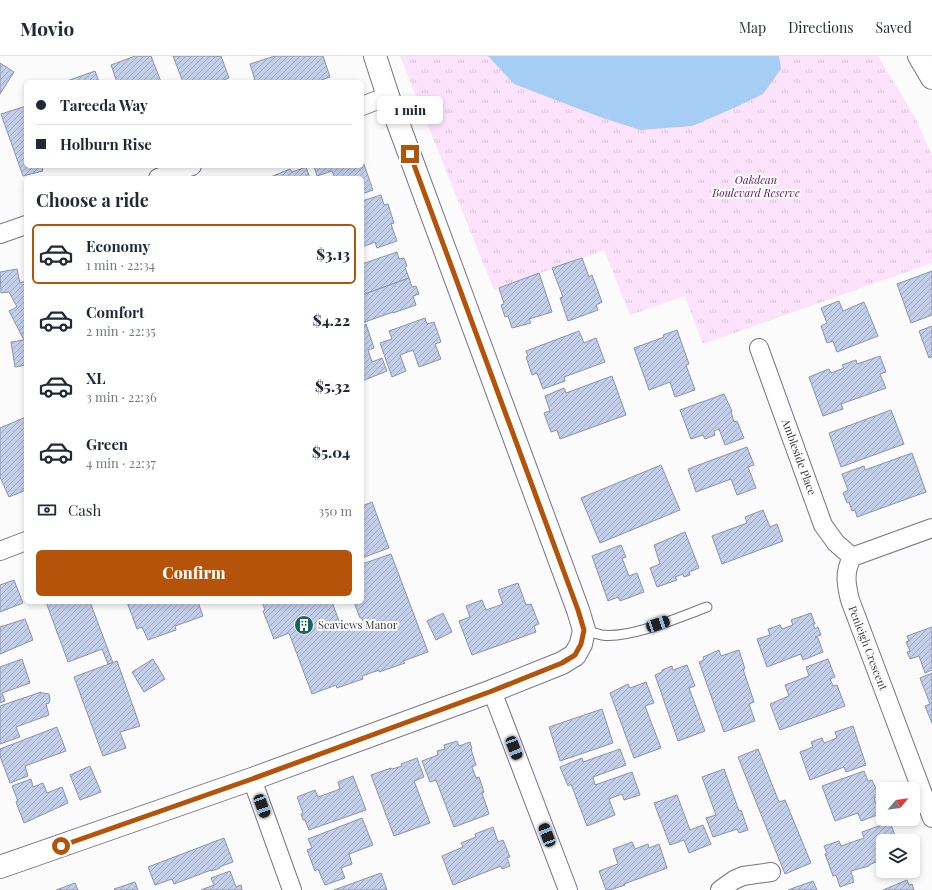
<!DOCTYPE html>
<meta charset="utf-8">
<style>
:root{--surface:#fff;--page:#f2f2f3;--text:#1f2937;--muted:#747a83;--line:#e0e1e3;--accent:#b45309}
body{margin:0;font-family:"Playfair Display",serif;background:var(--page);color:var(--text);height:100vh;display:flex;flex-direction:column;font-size:15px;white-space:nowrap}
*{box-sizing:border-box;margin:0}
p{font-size:13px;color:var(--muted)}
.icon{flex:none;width:22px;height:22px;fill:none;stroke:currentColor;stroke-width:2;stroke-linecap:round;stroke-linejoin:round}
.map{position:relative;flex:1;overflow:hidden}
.sheet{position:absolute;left:24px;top:120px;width:340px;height:428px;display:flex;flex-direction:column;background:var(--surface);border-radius:6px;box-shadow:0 2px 6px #0003}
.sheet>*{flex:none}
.banner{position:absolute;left:24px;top:24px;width:340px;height:88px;border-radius:6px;box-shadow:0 2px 6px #0003;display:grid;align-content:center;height:88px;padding:0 12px;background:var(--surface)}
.needle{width:26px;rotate:61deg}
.buttons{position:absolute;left:876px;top:726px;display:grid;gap:8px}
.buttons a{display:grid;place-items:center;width:44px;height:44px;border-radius:6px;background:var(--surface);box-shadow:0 2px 6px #0003;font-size:20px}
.end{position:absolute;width:18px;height:18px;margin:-9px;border:5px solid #b45309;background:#fff;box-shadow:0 0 0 2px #fff}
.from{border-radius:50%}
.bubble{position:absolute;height:28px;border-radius:6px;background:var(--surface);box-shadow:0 2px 6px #0003;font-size:13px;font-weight:800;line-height:28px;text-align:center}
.car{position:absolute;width:12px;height:24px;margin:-12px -6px;border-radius:5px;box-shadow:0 0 3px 1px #0007;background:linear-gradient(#222 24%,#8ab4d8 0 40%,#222 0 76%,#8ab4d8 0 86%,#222 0)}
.banner b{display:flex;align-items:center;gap:14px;height:38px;font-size:15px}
.banner b+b{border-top:1px solid var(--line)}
.banner i{width:10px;height:10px;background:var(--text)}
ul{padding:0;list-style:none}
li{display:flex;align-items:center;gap:12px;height:60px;margin:0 8px 6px;padding:0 4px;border:2px solid transparent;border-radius:6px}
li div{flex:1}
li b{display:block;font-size:15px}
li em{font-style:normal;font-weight:800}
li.current{border-color:var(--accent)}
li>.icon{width:36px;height:36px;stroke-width:1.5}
h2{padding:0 12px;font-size:18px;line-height:48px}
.pay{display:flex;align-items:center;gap:10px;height:44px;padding:0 12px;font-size:15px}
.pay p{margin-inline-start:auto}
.action{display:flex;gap:8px;margin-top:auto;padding:8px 12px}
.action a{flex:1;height:46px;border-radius:6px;background:var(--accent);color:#fff;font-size:16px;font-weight:800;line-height:46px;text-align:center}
header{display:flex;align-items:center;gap:24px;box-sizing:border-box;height:56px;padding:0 20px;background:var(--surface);border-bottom:1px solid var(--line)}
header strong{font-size:19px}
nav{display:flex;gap:22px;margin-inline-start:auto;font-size:14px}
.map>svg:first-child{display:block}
</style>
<header>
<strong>Movio</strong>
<nav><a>Map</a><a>Directions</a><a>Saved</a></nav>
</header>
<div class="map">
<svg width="932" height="834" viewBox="0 0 932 834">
<defs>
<pattern id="grass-tufts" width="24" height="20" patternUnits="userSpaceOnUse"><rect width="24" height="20" fill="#fce3fb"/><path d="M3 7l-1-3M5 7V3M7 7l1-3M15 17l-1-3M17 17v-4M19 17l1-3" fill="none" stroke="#d9c3d8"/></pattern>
<pattern id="building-hatch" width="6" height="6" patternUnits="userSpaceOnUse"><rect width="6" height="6" fill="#c3cee9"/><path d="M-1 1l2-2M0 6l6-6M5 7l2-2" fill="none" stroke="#9fa8be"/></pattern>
</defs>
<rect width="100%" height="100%" fill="#fafbfa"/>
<polygon fill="url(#grass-tufts)" points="400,0 878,0 916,63 932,100 932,207 703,288 685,240 630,259 604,194 494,234"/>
<polygon fill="#a6cdf4" points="488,0 779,0 781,13 763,38 734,52 692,70 640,74 600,61 514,28"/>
<g fill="url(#building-hatch)" stroke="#8a94ae">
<polygon points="135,0 151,0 161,26 117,26 111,9"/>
<polygon points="173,0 214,0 214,1 221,0 229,22 222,25 223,26 183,26"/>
<polygon points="275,0 323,0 330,21 316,26 251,26 250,25 255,24 250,8"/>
<polygon points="0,7 14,16 0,38"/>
<polygon points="95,15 99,26 64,26"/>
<polygon points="26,50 26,110 43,110 42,110 43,115 23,120 1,58"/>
<polygon points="362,103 373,134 362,138 362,122 335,122 332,115 317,120 314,110 362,110"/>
<polygon points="306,111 310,122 268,122 290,113 292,116"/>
<polygon points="381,139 384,149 388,148 394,167 391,168 397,185 377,192 375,186 362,191 362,145"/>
<polygon points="397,196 399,203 404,202 407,210 405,211 409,222 362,239 362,208"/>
<polygon points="582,202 589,221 592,219 602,246 596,249 598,254 568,265 560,242 563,241 552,212"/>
<polygon points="17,213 20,227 26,225 26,309 15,311 11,286 24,284 9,255 17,251 9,236 1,237 0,216"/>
<polygon points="932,215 932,259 911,267 897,228"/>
<polygon points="539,217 552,256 529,263 531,267 512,272 508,260 505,261 501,249 504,248 499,232"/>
<polygon points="409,222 412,231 416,230 419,238 413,240 416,249 393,257 393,256 362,267 362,239"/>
<polygon points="839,245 843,255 864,246 878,280 837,296 833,285 827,287 821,270 827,267 821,252"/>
<polygon points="425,262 427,268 434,266 441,286 435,288 441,303 419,311 413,294 400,299 406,315 392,321 380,287 392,283 389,275"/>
<polygon points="366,268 374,292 368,294 372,306 382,302 387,315 362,325 362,270"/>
<polygon points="932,270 932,301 929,302 919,275"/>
<polygon points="677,274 689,308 686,309 695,334 675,341 670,326 649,334 634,292 664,281 663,279"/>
<polygon points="579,275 584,287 596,282 605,306 564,321 565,325 543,333 537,317 532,319 526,301 528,300 526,295"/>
<polygon points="880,300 886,316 880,318 886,332 841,348 843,353 823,360 809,321 829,313 831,317 844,312 842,309 856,304 857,308"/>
<polygon points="612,320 626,359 560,383 557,374 551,376 544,357 550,355 545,340 564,332 566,337"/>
<polygon points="724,338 732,355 731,356 734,366 737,365 744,382 725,389 719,373 714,375 715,379 705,383 703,379 691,383 680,354"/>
<polygon points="891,354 904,388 841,411 829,377"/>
<polygon points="26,361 26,434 9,441 0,421 0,372"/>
<polygon points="747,391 754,409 748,411 756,432 737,439 731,423 696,436 688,413"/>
<polygon points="912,397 926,436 857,461 855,454 852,455 849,446 847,447 843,437 848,434 842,418 864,410 865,414"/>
<polygon points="661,409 680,454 600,487 581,442"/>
<polygon points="372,446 389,492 362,502 362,450"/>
<polygon points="763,454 770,471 777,468 783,485 722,508 712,480 747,467 745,461"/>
<polygon points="685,476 699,512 689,516 690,519 684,521 683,518 675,521 677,524 657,531 650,512 660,508 654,489"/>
<polygon points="621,489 626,501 622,502 629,520 637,517 644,536 620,545 618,541 608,545 592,500"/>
<polygon points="391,498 428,596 403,605 405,607 379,616 379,614 362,620 363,623 337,632 336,629 312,638 289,577 274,583 263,555 265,554 262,546 332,546 342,573 363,565 362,562 360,562 354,546 362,546 362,508"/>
<polygon points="14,524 23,547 0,556 0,529"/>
<polygon points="518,527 526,549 531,548 539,568 534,570 536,576 472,599 459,565 470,561 466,550 482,544 486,554 503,548 498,534"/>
<polygon points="46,546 90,546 113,607 108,608 102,593 68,606"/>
<polygon points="127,546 198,546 203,560 175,570 176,574 148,584 142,571 137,573"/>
<polygon points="443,557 452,576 436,584 427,565"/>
<polygon points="811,557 815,568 813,568 815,573 818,571 821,579 815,581 818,582 823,596 803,604 801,598 767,611 757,583 770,579 768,573 780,569 782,573 793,569 791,564"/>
<polygon points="25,563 33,584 0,598 0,571"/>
<polygon points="932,571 932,614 925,617 919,600 910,603 907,596 910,595 906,586 909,585 907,580"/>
<polygon points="719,594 721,600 739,594 745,613 743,613 754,646 749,648 755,665 724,676 699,606 704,604 703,601"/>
<polygon points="22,603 30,627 2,637 5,645 0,647 0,611"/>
<polygon points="153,603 165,623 144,636 132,616"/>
<polygon points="828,603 835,621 830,623 833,630 837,629 845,650 780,674 770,648 789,640 785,629 809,620 806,611"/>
<polygon points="117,605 140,670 120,676 126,692 103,700 74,621"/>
<polygon points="687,609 695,630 689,632 705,675 678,685 655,619 662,616 662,614 672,610 673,614"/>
<polygon points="932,617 932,667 925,650 930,648 920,622"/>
<polygon points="646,626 654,647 645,650 661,692 634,702 610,637 628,628 630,632"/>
<polygon points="41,636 41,637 44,637 49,638 50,643 49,647 46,648 49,659 16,671 20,681 0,688 0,650"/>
<polygon points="602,653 613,687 560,705 549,671"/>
<polygon points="853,670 866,709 846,716 844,711 810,724 800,696 813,691 811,686 822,682 824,687 837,682 835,676"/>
<polygon points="57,671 66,695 25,710 28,720 10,727 0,700 0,693"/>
<polygon points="457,685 459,690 470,686 472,693 471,693 476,709 472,711 476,722 479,721 484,736 482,737 489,758 454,771 436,724 430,726 422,705 438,699 437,695 445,693 444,689"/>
<polygon points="620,693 626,709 593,721 595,729 632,716 640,739 624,744 622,738 609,743 615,759 587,770 571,728 568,730 560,711 582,702 583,706"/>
<polygon points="758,693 779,746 785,744 811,807 785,818 738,701"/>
<polygon points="417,702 424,721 414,725 430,767 394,780 371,719 391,712 392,713 402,710 401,708"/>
<polygon points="90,710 101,736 80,744 70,719"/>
<polygon points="724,713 739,755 741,754 748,774 739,777 737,773 713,781 706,762 716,759 702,721"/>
<polygon points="864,715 868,725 872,724 876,733 879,741 874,742 880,758 861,765 858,757 835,765 822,730"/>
<polygon points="353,720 366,754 309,774 305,764 303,764 301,758 303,757 297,741 315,734 318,741 340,733 338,726"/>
<polygon points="31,723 33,731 43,727 47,737 62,731 68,747 24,767 16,746 18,745 12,730"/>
<polygon points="677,739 690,774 703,769 711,788 689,797 684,784 670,789 654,747"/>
<polygon points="362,762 373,789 349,798 352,808 341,812 345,822 325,829 318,813 315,815 307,794 312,792 308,783"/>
<polygon points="890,766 897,785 883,785 883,815 890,815 884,818 878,805 869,809 869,810 851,815 854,826 840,831 836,819 833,820 825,798 827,797 824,790 839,785 841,790 864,782 862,776"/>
<polygon points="493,771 498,786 503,784 510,801 507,802 510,810 502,813 501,810 453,829 442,800 463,791 461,787 476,781 475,778"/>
<polygon points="224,782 233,806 219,811 220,812 211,815 211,814 174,828 172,823 155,829 148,811"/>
<polygon points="632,786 635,793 648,788 649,792 659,788 667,812 624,828 625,829 610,834 606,834 599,815 618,808 613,793"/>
<polygon points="230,815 236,831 241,829 242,834 201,834 214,829 211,822"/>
<polygon points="381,817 387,834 334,834"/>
<polygon points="907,824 909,829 912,828 914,834 883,834"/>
<polygon points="813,825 817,834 788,834"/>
<polygon points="135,826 138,834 115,834 114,833"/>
<polygon points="75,827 78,834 56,834"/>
</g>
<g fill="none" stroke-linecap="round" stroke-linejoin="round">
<defs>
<path id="service" d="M 584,574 C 590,575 596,578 602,579 C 631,583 679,561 707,551"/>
<g id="minor">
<polyline points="362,50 388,40"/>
<polyline points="158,122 192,110"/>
<polyline points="0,178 26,169"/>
<polyline points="759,292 823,469 836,487 852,501"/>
<path d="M 932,472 L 852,501 C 844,517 846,527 850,544 L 932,762"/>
<polyline points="0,495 26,485"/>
<polyline points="492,635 568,834"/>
<polyline points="252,723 292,834"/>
<polyline points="720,834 734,824 743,820 771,816"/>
</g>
<g id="tertiary">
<polyline points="919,0 932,22"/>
<polyline points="0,811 252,723 492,635 562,607 575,599 581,588 584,574 578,554 388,40 375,0"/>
</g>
</defs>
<use href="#service" stroke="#75738d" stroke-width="11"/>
<use href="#minor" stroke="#75738d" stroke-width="20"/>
<use href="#tertiary" stroke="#75738d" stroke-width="24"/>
<use href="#service" stroke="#fff" stroke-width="9"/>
<use href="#minor" stroke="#fff" stroke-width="18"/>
<use href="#tertiary" stroke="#fff" stroke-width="22"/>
</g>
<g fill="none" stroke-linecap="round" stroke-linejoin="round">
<polyline stroke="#b45309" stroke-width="5" points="61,790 252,723 492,635 562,607 575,599 581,588 584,574 578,554 410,98"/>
</g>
<defs>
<symbol id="building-disc" viewBox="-11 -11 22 22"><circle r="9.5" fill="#13625d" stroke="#fff"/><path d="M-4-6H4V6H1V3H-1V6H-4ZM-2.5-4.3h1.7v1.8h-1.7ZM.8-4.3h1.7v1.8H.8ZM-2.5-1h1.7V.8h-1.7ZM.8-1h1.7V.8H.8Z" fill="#fff"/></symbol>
</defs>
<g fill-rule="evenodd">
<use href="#building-disc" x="293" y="558" width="22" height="22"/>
</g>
<g text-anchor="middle" stroke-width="4" stroke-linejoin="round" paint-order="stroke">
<g font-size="11" font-style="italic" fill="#601261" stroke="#fff">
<text x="756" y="128">Oakdean<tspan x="756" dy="13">Boulevard Reserve</tspan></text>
</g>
<g font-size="11" fill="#353540" stroke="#fff">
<text transform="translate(799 401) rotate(70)" y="4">Ambleside Place</text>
<text transform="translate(868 592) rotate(69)" y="4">Penleigh Crescent</text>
</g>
<g font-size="11" fill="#353540" stroke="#fff" text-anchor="start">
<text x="318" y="573">Seaviews Manor</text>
</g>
</g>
</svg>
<div class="buttons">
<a><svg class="needle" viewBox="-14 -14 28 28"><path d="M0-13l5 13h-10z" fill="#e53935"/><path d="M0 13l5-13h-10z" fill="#747a83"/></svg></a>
<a><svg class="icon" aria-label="layers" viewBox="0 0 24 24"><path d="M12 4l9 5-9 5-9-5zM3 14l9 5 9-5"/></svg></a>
</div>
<i class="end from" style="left:61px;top:790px"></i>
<i class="end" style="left:410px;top:98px"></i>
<div class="bubble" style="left:377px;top:40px;width:66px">1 min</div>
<i class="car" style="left:658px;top:568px;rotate:71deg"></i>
<i class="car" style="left:514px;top:692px;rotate:159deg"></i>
<i class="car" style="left:262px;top:750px;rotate:160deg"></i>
<i class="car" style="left:547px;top:779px;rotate:339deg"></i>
<div class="banner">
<b><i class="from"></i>Tareeda Way</b>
<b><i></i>Holburn Rise</b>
</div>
<section class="sheet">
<h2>Choose a ride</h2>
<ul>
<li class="current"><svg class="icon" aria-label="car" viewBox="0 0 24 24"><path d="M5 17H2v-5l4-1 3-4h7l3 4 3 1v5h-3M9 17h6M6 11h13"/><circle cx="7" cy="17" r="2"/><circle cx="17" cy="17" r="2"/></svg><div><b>Economy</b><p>1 min · 22:34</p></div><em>$3.13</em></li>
<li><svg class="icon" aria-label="car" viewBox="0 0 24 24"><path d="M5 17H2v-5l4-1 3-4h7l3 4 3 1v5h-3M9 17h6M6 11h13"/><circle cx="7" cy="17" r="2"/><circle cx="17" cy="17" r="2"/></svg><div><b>Comfort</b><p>2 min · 22:35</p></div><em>$4.22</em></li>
<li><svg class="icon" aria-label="car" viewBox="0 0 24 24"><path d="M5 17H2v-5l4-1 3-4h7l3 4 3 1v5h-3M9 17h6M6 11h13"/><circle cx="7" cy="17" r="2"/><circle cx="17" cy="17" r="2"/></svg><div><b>XL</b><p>3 min · 22:36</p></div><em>$5.32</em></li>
<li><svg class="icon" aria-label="car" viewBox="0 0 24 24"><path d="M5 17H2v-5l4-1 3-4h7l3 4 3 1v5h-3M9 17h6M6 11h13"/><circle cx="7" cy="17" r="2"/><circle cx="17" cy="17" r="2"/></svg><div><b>Green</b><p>4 min · 22:37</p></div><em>$5.04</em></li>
</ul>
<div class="pay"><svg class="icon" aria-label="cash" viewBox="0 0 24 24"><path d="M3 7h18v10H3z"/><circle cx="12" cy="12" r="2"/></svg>Cash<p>350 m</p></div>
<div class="action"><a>Confirm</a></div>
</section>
</div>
